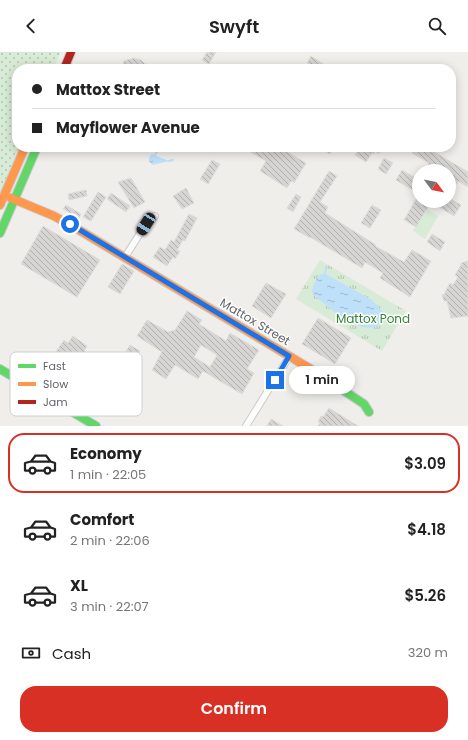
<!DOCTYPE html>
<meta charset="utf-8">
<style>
:root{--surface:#fff;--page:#f6f6f6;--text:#222;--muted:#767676;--line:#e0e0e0;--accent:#d93025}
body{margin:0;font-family:Poppins,sans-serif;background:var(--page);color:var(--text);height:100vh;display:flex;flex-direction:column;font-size:15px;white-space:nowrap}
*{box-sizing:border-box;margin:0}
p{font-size:13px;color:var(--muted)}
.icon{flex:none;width:22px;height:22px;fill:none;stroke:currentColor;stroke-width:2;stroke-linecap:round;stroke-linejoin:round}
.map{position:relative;height:374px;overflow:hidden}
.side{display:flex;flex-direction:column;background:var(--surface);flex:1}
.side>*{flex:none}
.guide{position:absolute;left:12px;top:12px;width:444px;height:88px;border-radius:16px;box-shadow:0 2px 10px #0003;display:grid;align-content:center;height:88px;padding:0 20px;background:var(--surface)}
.needle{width:26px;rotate:122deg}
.fabs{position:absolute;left:412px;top:112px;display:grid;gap:8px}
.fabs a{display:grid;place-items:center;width:44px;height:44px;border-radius:50%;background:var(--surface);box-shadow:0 2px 10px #0003;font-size:20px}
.end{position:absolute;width:18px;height:18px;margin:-9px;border:5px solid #1a73e8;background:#fff;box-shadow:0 0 0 2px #fff}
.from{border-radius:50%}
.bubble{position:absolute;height:28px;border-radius:14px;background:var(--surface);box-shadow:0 2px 10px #0003;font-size:13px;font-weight:600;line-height:28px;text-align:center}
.car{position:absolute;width:12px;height:24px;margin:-12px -6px;border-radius:5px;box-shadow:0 0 3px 1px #0007;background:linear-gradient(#222 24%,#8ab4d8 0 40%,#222 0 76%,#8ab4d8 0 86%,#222 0)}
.guide b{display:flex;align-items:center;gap:14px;height:38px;font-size:15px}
.guide b+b{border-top:1px solid var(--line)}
.guide i{width:10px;height:10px;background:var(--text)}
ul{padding:7px 0 0;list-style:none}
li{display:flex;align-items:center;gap:12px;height:60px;margin:0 8px 6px;padding:0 12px;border:2px solid transparent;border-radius:16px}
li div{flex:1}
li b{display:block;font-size:15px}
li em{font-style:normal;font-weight:600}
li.selected{border-color:var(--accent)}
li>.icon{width:36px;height:36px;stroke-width:1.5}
.pay{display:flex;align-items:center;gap:10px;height:44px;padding:0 20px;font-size:15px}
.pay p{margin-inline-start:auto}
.cta{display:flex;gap:8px;margin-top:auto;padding:8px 20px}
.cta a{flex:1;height:46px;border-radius:16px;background:var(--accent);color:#fff;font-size:16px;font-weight:600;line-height:46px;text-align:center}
header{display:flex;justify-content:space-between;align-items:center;height:52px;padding:0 20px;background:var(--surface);font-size:18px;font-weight:600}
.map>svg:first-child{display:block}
</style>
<header><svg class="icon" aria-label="back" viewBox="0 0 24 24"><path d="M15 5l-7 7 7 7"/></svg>Swyft<svg class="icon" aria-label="search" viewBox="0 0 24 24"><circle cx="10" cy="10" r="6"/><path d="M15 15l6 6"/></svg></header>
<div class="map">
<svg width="468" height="374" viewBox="0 0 468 374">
<defs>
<pattern id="grass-dots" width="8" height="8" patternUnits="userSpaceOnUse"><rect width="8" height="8" fill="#d8ebd6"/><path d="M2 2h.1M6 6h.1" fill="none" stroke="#b2c2b1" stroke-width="1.8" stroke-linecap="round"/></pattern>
<pattern id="park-tufts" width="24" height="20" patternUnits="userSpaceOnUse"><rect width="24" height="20" fill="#d8ebd6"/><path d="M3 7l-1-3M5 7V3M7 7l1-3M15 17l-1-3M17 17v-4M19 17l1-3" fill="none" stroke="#b2c2b1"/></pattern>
<pattern id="water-ripples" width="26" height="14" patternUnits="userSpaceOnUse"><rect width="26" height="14" fill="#bfe0f9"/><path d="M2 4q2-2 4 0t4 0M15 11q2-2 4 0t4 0" fill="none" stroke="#9eb9cd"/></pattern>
<pattern id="building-back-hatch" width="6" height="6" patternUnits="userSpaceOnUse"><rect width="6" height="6" fill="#d6d5d3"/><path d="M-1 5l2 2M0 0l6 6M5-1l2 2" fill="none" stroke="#b1b0af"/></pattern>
</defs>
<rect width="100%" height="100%" fill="#efeeea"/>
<polygon fill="url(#grass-dots)" points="0,0 61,0 53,17 17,17 17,95 20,95 0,142"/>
<polygon fill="url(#park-tufts)" points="320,208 406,259 382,299 296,247"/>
<polygon fill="#d8ebd6" points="427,157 438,164 425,187 413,179"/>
<g fill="url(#water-ripples)">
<path d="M 152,102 L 169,109 L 153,113 C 149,110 148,108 150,104 Z"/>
<path d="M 324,221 L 372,248 L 384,261 L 384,270 C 364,289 329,255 313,243 L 312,239 C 314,232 316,224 324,221 Z"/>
</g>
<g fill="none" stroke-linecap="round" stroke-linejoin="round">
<g stroke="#bfe0f9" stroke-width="2">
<polyline points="155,103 158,98"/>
<polyline points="169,109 173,108"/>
<polyline points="325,221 326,216"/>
</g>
</g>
<g fill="url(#building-back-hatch)" stroke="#deddd9" fill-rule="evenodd">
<polygon points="207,0 216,0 209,12 202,8"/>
<polygon points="311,4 325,13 322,17 317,17 307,11"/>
<polygon points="134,6 141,8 145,12 160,14 160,17 121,17 124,9"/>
<polygon points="242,95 279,95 306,111 294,131 291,129 287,136 260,119 266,109"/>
<polygon points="318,95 334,95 330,102"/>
<polygon points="360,95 383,95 379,102 375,99 374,102 372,101 366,110 355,103"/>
<polygon points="415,95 426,95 468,120 468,135 458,129 457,132 449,127 449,119 442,119 436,116 434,119 424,119 429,111 412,101"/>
<polygon points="384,106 393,111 386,122 378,117"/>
<polygon points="212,108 220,112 208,132 200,127"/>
<polygon points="402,118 419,128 419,149 449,149 449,146 461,153 454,164 431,150 416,175 404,168 419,142 396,128"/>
<polygon points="329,119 337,124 320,150 328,155 325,161 376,193 375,194 404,210 412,198 431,209 410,245 380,226 383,221 365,210 362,216 310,185 310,186 294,177"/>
<polygon points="131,126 145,150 134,156 118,130"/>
<polygon points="186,136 194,151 182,157 173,144"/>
<polygon points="86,138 87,144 69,148 68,142"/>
<polygon points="98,140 106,145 91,169 83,165"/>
<polygon points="111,141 130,154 126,160 107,147"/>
<polygon points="296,142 301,145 293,160 287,156"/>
<polygon points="66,153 81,162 79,166 63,157"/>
<polygon points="372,153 381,158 370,176 361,171"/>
<polygon points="189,162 197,166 185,189 183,188 177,198 180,199 175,207 173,205 167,214 153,205 160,195 165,198 171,188 174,190"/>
<polygon points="43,174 100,208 77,245 21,212"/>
<polygon points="432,182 445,190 440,199 427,190"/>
<polygon points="468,209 468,264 451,266 447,249 444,249 442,243 445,242 445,240 450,231 453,233 458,225 455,223 461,213 461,211"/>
<polygon points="122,212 134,219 120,242 108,235"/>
<polygon points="266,231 286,242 271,266 252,254"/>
<path d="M 187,259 L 202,268 L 199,272 L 226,289 L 230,281 L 259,298 L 247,317 L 254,321 L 242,342 L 203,319 L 198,327 L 175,313 L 166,327 L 152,318 L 162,300 L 137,284 L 147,268 L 168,280 L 175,278 ZM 201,293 L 217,303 L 210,315 L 194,305 Z"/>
<polygon points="318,266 351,286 335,312 302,292"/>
<polygon points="73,284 87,294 84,299 87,301 78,315 73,312 70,316 59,308 61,305 55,301 64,288 68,291"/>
<polygon points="130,293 140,299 135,307 125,301"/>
<polygon points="329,356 358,374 318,374 320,371 318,370 321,364 323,365"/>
<polygon points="271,367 283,374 267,374"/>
</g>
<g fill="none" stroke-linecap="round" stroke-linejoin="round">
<defs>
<g id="street">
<polyline points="125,205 146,172 155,164"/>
<polyline points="246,374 289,305"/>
</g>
<g id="fast">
<polyline points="0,181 37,95"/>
<polyline points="0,317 96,374"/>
<polyline points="314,319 364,352 369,360"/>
</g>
<g id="slow">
<polyline points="11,146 54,164 79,178 314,319"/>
<polyline points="0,153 25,95"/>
</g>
<polyline id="jam" points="64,17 71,0"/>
</defs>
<use href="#street" stroke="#cbcccc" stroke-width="8"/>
<use href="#fast" stroke="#cacacb" stroke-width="10"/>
<use href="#slow" stroke="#cacacb" stroke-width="10"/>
<use href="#jam" stroke="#cacacb" stroke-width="10"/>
<use href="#street" stroke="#fdfcfc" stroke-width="6"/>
<use href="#fast" stroke="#63d668" stroke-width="8"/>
<use href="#slow" stroke="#ff974d" stroke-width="8"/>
<use href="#jam" stroke="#b3261e" stroke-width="8"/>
</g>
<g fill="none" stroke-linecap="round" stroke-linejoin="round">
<polyline stroke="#1a73e8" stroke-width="5" points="70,172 289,304 275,328"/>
</g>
<g text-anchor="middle" stroke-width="3" stroke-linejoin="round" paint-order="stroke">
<g font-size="12" fill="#348238" stroke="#fff">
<text x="373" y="271">Mattox Pond</text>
</g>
<g font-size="12" fill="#5f6368" stroke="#fff">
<text transform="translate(255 270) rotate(31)" y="4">Mattox Street</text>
</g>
</g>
<rect x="10" y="300" width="132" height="64" rx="6" fill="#fff" stroke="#cfd0d2" stroke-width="1"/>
<rect x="18" y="312" width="18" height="4" fill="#63d668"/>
<rect x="18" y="330" width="18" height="4" fill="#ff974d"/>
<rect x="18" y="348" width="18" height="4" fill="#b3261e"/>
<g font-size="11" fill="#5f6368">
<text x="43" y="318">Fast</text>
<text x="43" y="336">Slow</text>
<text x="43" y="354">Jam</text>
</g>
</svg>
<div class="fabs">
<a><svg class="needle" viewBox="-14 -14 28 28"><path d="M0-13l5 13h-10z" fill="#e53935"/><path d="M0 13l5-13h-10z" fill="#767676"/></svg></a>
</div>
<i class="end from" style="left:70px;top:172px"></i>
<i class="end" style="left:275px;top:328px"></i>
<div class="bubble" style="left:289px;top:314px;width:66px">1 min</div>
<i class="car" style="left:146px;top:172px;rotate:212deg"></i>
<div class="guide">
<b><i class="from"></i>Mattox Street</b>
<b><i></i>Mayflower Avenue</b>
</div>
</div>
<section class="side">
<ul>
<li class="selected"><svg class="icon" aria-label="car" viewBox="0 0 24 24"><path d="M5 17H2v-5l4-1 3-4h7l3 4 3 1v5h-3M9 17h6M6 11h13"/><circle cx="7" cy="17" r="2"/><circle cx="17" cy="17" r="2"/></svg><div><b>Economy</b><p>1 min · 22:05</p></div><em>$3.09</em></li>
<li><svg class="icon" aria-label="car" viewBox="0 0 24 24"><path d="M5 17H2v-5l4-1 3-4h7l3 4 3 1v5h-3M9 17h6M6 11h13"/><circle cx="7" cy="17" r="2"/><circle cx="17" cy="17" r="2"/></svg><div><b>Comfort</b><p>2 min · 22:06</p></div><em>$4.18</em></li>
<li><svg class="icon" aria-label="car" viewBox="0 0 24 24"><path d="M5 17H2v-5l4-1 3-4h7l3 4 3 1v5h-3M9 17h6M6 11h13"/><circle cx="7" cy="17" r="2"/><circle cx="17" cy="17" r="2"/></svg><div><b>XL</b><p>3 min · 22:07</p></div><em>$5.26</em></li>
</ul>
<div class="pay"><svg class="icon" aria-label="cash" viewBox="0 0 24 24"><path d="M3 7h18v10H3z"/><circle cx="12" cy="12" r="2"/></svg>Cash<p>320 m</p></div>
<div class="cta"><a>Confirm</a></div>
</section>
